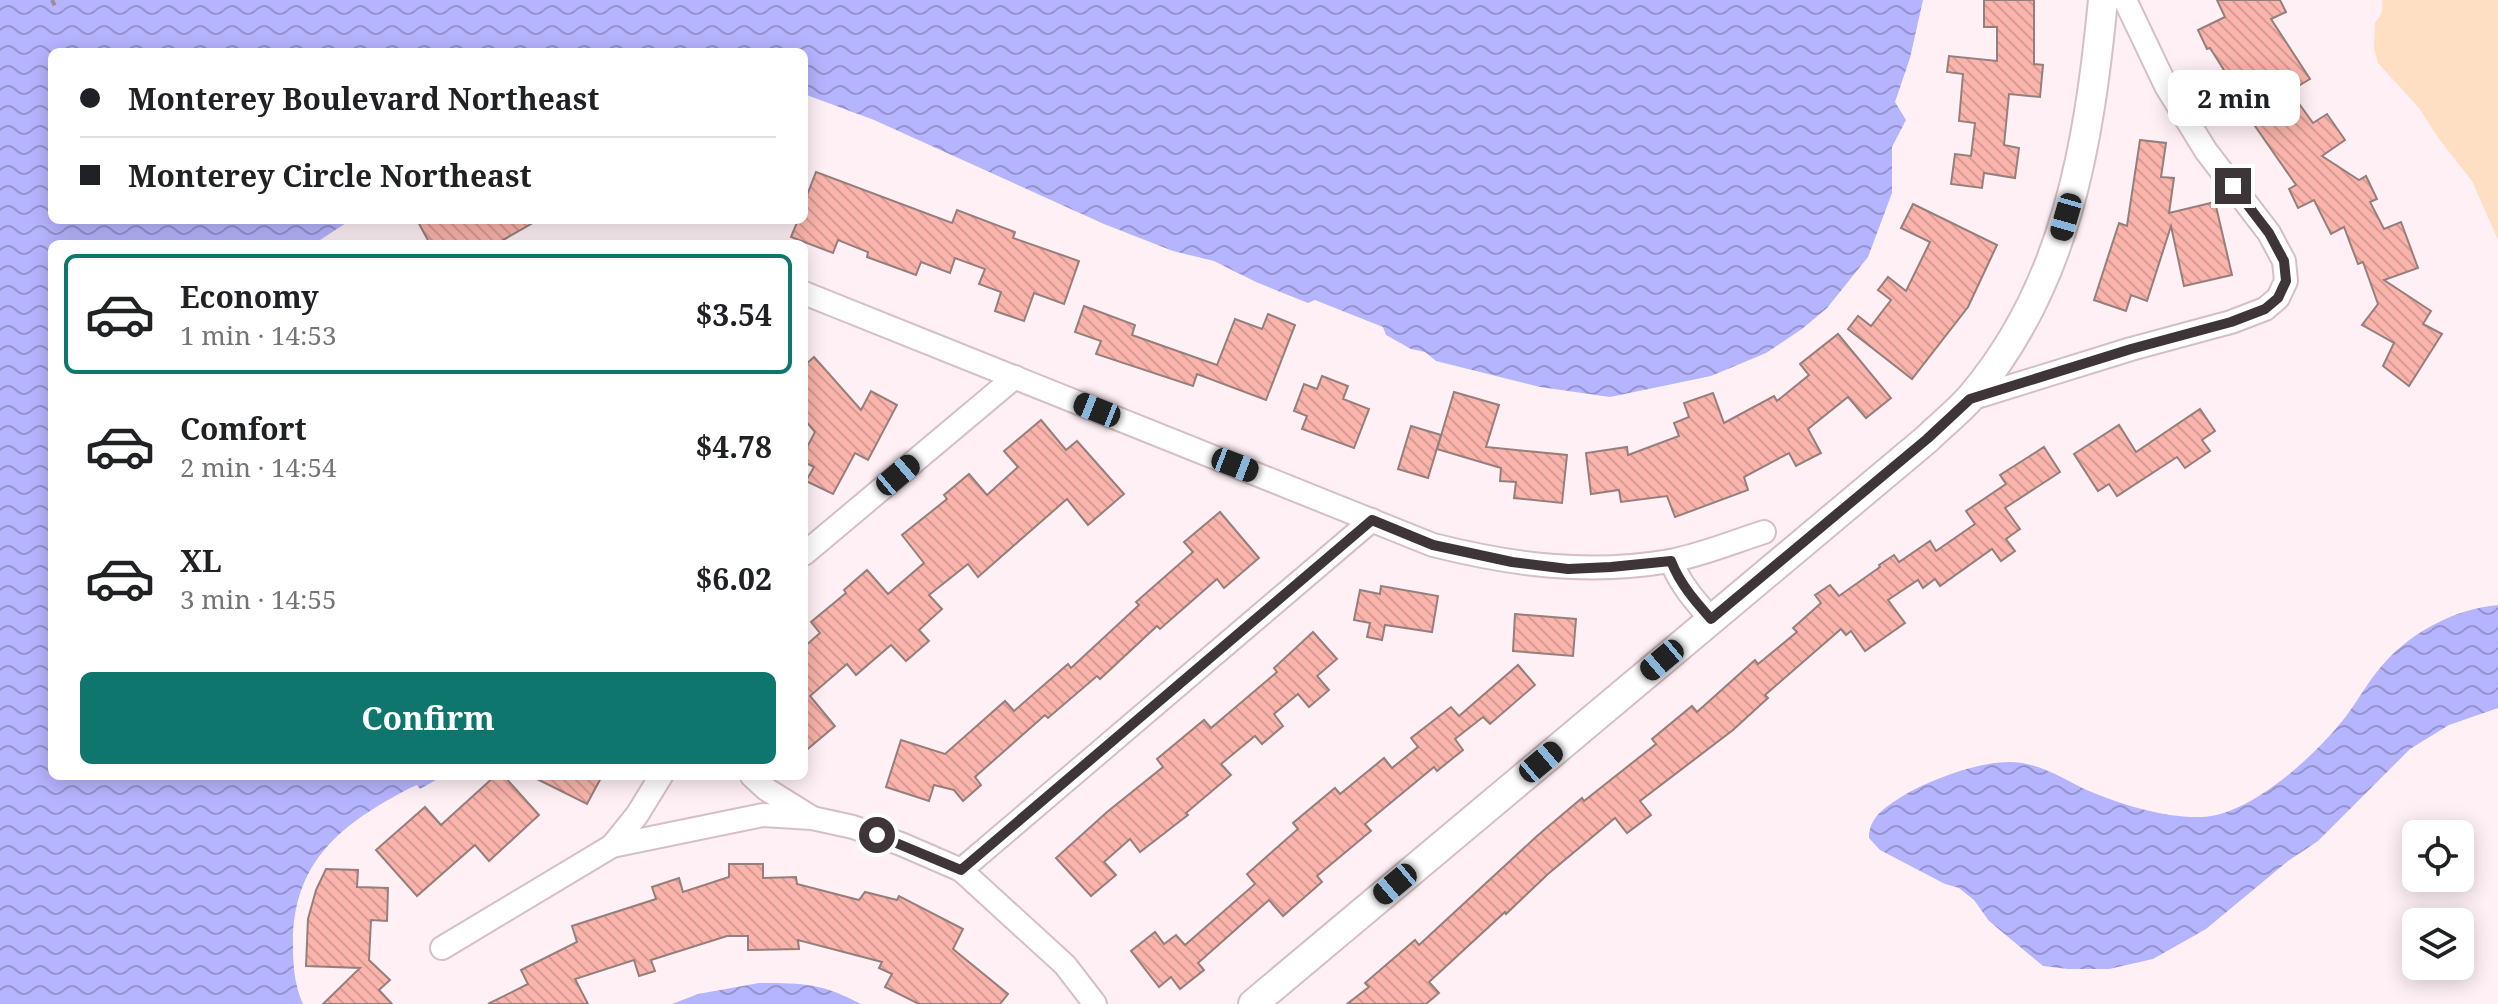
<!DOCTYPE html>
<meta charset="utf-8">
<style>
:root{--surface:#fff;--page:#f2f2f2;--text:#202124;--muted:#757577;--line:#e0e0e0;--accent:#0f766e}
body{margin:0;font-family:"Noto Serif",serif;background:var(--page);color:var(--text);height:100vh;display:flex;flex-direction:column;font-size:30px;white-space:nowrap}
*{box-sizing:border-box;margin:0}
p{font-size:26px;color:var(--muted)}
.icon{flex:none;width:44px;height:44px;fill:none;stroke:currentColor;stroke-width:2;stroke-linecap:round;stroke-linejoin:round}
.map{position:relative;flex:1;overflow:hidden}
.drawer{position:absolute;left:48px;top:240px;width:760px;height:540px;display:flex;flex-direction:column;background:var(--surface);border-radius:12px;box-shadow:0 4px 20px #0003}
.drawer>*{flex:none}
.guide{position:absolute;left:48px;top:48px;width:760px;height:176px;border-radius:12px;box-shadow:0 4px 20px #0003;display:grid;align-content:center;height:176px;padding:0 32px;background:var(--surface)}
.fabs{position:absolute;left:2402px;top:820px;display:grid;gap:16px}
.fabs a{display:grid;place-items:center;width:72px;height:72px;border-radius:12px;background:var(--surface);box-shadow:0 4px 20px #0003;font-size:40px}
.end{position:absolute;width:36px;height:36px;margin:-18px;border:10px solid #3e3538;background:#fff;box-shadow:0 0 0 4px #fff}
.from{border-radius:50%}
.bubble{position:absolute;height:56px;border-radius:12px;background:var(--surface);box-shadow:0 4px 20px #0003;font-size:26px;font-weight:700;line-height:56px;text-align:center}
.car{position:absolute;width:24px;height:48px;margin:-24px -12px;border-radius:10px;box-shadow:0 0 6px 2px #0007;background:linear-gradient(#222 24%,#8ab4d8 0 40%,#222 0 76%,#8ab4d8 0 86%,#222 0)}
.guide b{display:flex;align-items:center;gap:28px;height:76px;font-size:30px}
.guide b+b{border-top:2px solid var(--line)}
.guide i{width:20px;height:20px;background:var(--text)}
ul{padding:14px 0 0;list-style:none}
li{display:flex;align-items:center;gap:24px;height:120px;margin:0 16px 12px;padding:0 16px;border:4px solid transparent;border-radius:12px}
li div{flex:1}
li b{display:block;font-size:30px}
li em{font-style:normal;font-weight:700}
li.current{border-color:var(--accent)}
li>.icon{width:72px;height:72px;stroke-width:1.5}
.button{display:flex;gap:16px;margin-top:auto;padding:16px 32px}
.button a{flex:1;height:92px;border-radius:12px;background:var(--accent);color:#fff;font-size:32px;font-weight:700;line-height:92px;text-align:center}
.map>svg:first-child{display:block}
</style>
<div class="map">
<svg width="2498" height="1004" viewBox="0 0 2498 1004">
<defs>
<pattern id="water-waves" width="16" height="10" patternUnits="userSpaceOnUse" patternTransform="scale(2)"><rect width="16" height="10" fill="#b5b4fe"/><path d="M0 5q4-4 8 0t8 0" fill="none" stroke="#9593cf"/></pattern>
<pattern id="building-back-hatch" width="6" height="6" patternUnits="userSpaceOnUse" patternTransform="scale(2)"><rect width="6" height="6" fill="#fab4ab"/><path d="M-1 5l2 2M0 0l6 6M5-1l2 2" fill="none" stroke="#d79b94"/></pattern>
</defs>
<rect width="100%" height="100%" fill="#fef0f5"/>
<path fill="#ffdfc4" d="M 2382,0 L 2498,0 L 2498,240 L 2472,181 L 2439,139 L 2419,108 L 2378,63 L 2374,48 L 2375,22 C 2382,16 2383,9 2382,0 Z"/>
<g fill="url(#water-waves)">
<path d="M 0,0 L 1923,0 L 1910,58 L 1895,102 L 1906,120 L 1892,147 L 1892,193 L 1868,257 L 1827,308 L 1802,329 L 1766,353 L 1711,376 L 1610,397 L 1540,387 L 1436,361 L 1425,352 L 1411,349 L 1386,335 L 1383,327 L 1315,300 L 1308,303 L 1256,282 L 1214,261 L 1173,251 L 1104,224 L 874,120 L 804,94 L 804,52 L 52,52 L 52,220 L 349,221 L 314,244 L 52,244 L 52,776 L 443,776 L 420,789 L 417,785 L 410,788 C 343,823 293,860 293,943 C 293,964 294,984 303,1004 L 0,1004 Z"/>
<path d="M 2498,605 L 2498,708 L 2449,725 L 2410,749 L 2318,841 L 2288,861 L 2206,929 L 2153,959 L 2109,969 L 2068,969 L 2043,966 L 1989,921 L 1974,900 L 1959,888 L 1945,884 L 1880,850 L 1869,838 C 1869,815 1889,805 1906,794 C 1934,778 1990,757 2022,763 C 2047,767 2067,781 2089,791 C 2123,805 2164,818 2201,817 C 2251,816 2318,753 2347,715 C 2360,697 2371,677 2386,661 C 2415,630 2456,609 2498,605 Z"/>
<path d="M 759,983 C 803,983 821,983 861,1004 L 672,1004 L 698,994 Z"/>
</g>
<g fill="url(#building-back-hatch)" stroke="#957f7c" stroke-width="2">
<polygon points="1984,0 2034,0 2034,64 2043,65 2040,97 2009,94 2004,145 2019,148 2015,178 1984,173 1982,188 1951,184 1955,154 1971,156 1975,123 1959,121 1963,74 1947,72 1949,56 1997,61 1997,27 1984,27"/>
<polygon points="2217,0 2280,0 2286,12 2271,19 2310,79 2290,91 2313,123 2327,114 2345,140 2322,156 2359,180 2366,176 2377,199 2370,202 2384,229 2401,222 2418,268 2384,280 2431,311 2423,324 2442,334 2409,386 2383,366 2394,343 2362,325 2378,304 2363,262 2358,264 2344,227 2331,234 2314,200 2298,208 2289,189 2296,185 2255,126 2258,124 2210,48 2207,49 2198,30 2225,17"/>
<polygon points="2140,140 2166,143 2161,177 2174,178 2169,213 2215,202 2232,275 2184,286 2171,226 2147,301 2131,295 2126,311 2094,300 2119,223 2127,226"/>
<polygon points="816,172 952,223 957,210 1015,232 1013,238 1079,261 1064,304 1034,293 1024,321 995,311 1001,292 979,284 985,269 955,258 950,273 921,262 916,275 867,257 868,252 838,240 833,253 791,237 798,220 804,220 804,203"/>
<polygon points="1913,204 1997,245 1968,307 1912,379 1848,329 1858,316 1871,326 1891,300 1878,290 1888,277 1906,291 1930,242 1901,228"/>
<polygon points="417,220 538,220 496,244 430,244"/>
<polygon points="1084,306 1135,325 1132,335 1217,365 1235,319 1262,329 1268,314 1295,325 1266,400 1197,374 1193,386 1096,354 1101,341 1075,332"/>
<polygon points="1838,334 1891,398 1866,418 1848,397 1808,429 1821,453 1796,466 1789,453 1744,477 1748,490 1675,517 1667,496 1621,502 1619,490 1591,494 1586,453 1627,447 1628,455 1679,436 1674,423 1689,417 1684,403 1713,393 1724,423 1774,396 1777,401 1809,375 1800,364"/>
<polygon points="814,357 861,410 871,391 897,405 868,460 855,453 833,494 806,481 814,467 804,462 804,453 815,432 804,419 804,366"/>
<polygon points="1322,376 1348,386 1343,399 1369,409 1354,448 1302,429 1307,416 1294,411 1304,384 1317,389"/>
<polygon points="1454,392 1499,405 1486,447 1567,455 1562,503 1514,498 1516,482 1500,481 1501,468 1437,449"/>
<polygon points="2200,409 2215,431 2202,440 2210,451 2185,468 2177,457 2117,496 2109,484 2098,491 2074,454 2119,425 2136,452"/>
<polygon points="1041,420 1066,450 1077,441 1124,494 1088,525 1067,499 978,577 968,564 929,595 942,609 919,630 929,641 906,661 891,645 856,675 847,664 810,696 835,726 804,752 804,647 820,633 811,622 846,593 844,590 867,570 888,594 924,563 902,535 947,499 944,495 969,474 987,495 1018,467 1004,451"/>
<polygon points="1411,426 1441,435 1428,478 1398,469"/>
<polygon points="2044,447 2060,472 2005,508 2020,529 2006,539 2015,551 2001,561 1992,549 1940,586 1935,579 1923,588 1918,580 1888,600 1905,623 1865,651 1851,631 1846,635 1841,629 1765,695 1768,698 1733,730 1640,801 1651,815 1627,833 1615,818 1548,874 1506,914 1505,912 1429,982 1439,993 1426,1004 1347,1004 1369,987 1365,983 1415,940 1419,945 1537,836 1582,798 1584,801 1656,744 1652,739 1692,706 1697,712 1755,660 1758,664 1797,632 1793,628 1821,603 1815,595 1830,585 1839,596 1880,567 1879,565 1894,555 1899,562 1930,541 1936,551 1975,524 1966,511 2006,484 2000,475"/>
<polygon points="1220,512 1259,558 1224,588 1217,579 1160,629 1157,626 1100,679 1097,676 1048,718 1045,715 975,777 981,785 963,801 954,790 934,785 929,801 886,787 901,740 945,754 1005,701 1014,711 1068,664 1071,668 1139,605 1136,602 1193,552 1184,542"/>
<polygon points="1381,586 1438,596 1432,632 1385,625 1382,640 1367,637 1370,623 1354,620 1360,590 1380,594"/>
<polygon points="1515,614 1576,619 1573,656 1513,651"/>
<polygon points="1313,632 1337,659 1317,676 1329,690 1309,707 1298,694 1274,714 1283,726 1262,744 1255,736 1221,764 1231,775 1186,813 1188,815 1140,852 1130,839 1104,862 1116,875 1091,896 1056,858 1107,812 1163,767 1157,759 1204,720 1211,728 1277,672 1274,668"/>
<polygon points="1518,665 1535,685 1490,724 1483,717 1455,739 1463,750 1437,771 1434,767 1365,824 1371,831 1317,876 1322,882 1283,916 1269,900 1198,963 1204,970 1180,989 1171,977 1159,987 1131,951 1155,932 1164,944 1176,935 1185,945 1255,884 1247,874 1298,829 1293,823 1335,788 1340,794 1384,758 1392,768 1418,747 1411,738 1451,707 1459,716"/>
<polygon points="495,776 504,776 539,815 489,861 475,845 417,896 376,850 425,807 441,825"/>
<polygon points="531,776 602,776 587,804"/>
<polygon points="729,864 763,864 763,878 796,877 797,884 859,900 865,892 897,900 899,896 963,929 953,949 1008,994 1000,1004 919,1004 885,987 892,974 879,968 882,962 798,940 799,949 748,950 748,936 727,936 651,960 655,971 639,976 634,960 575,979 588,1004 488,1004 528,984 521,970 577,942 572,926 656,899 652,887 679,878 683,892 729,877"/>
<polygon points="326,869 358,870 357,887 388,888 387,921 371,920 369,960 390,980 379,990 392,1004 323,1004 360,968 306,966 308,919 316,890"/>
</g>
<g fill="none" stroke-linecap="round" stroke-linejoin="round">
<defs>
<g id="minor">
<path d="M 804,293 L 1433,545 C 1513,565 1588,575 1670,561 C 1702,555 1733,542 1764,532"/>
<polyline points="1970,399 2131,349 2231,322 2265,309 2278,298 2286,281 2284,261 2269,233 2206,151 2166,86 2125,0"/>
<polyline points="804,554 1015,377"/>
<path d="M 1671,561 C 1680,584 1695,601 1711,619"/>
<polyline points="752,776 766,789 811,817"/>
<polyline points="612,846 637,815 661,776"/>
<polyline points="961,870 1372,520"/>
<polyline points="442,948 612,846 763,815 812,818 853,827 901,844 961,870 1065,965 1095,1004"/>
</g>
<path id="tertiary" d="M 1253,1004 L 1927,439 C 1941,425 1958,412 1971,397 C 2067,284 2089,143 2103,0"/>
</defs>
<use href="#minor" stroke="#d5bfc7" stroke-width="26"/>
<use href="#tertiary" stroke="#d5bfc7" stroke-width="32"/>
<polyline stroke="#998d91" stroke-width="4" stroke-dasharray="6 4" stroke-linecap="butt" points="52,0 55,6"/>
<use href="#minor" stroke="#fff" stroke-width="22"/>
<use href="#tertiary" stroke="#fff" stroke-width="28"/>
</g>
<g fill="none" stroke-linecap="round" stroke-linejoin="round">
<path stroke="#3e3538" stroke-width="10" d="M 877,835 L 961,870 L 1372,520 L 1433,545 L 1512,562 L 1568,569 L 1611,567 L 1671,561 C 1680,584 1695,601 1711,619 L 1927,439 L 1970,399 L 2131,349 L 2231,322 L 2265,309 L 2278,298 L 2286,281 L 2284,261 L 2269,233 L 2233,186"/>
</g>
</svg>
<div class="fabs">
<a><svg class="icon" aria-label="locate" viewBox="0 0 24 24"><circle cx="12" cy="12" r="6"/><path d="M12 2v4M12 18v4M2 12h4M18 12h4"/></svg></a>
<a><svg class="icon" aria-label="layers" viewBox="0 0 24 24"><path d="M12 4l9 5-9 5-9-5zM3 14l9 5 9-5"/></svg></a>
</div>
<i class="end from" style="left:877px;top:835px"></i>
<i class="end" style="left:2233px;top:186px"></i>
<div class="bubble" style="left:2168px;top:70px;width:132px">2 min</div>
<i class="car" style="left:2066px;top:217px;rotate:196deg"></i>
<i class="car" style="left:1097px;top:410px;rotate:292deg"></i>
<i class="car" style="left:1235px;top:465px;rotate:111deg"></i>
<i class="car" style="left:898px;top:475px;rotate:50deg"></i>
<i class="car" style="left:1662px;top:660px;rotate:230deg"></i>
<i class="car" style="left:1541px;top:762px;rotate:50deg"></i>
<i class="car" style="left:1395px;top:884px;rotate:230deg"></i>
<div class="guide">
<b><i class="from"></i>Monterey Boulevard Northeast</b>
<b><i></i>Monterey Circle Northeast</b>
</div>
<section class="drawer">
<ul>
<li class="current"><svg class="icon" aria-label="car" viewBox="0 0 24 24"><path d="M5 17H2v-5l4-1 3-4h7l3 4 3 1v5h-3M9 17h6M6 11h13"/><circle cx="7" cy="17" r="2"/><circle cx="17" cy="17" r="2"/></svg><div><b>Economy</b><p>1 min · 14:53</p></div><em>$3.54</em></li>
<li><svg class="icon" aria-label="car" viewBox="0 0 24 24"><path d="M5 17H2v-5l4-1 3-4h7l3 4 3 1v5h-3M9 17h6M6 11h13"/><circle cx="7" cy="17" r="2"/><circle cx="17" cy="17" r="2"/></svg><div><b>Comfort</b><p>2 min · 14:54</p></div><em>$4.78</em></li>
<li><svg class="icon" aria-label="car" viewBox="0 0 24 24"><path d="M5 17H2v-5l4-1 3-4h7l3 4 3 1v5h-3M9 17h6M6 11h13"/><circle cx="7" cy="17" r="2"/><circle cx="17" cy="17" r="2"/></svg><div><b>XL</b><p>3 min · 14:55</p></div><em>$6.02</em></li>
</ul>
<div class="button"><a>Confirm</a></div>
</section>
</div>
